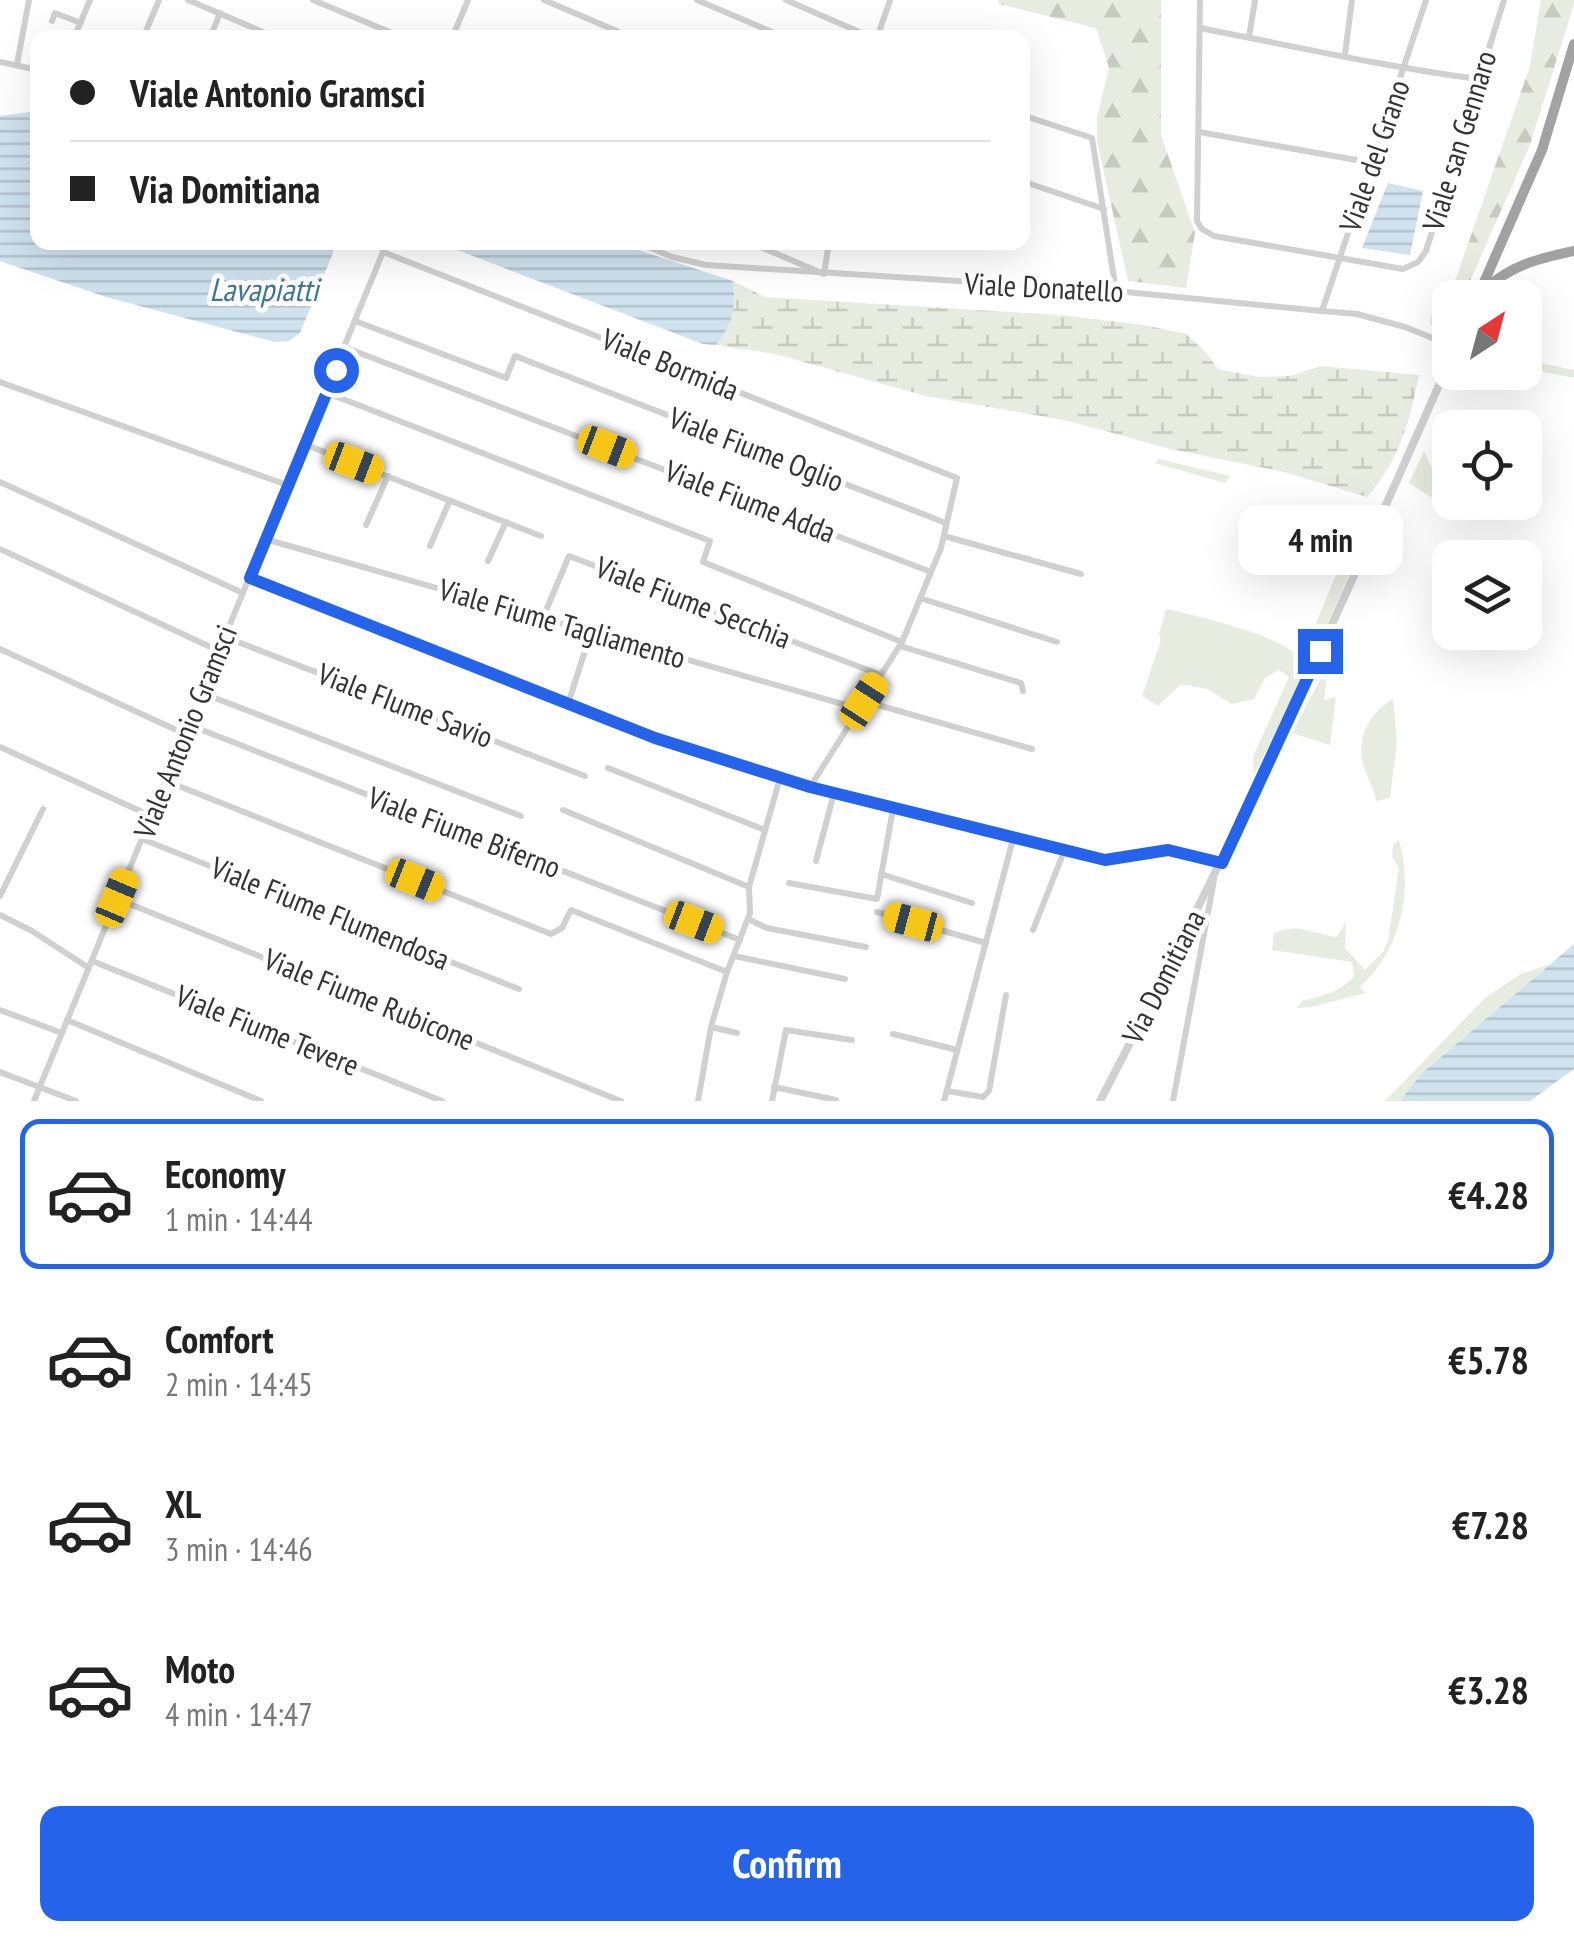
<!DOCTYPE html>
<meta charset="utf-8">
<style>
:root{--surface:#fff;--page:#f2f2f2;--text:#222;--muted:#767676;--line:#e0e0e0;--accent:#2563eb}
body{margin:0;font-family:"PT Sans Narrow",sans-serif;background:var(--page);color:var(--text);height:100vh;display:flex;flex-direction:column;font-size:38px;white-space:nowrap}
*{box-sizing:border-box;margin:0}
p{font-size:32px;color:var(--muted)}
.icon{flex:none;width:55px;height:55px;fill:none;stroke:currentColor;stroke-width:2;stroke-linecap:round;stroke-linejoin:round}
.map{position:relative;height:1101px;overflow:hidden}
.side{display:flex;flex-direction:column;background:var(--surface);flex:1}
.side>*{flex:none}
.hud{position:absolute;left:30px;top:30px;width:1000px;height:220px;border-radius:20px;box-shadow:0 10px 40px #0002;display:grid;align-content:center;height:220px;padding:0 40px;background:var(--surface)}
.needle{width:65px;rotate:36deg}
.tools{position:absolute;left:1432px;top:280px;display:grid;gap:20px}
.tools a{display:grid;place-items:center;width:110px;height:110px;border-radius:20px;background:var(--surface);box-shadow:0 10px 40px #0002;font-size:50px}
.end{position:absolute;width:45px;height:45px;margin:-22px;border:12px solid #2563eb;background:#fff;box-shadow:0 0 0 5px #fff}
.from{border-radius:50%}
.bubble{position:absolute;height:70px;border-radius:20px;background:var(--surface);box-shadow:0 10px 40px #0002;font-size:32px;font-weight:700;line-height:70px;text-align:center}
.car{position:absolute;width:30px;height:60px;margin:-30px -15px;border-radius:12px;box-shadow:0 0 8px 2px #0007;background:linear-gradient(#f5c518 24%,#345 0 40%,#f5c518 0 76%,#345 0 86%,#f5c518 0)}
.hud b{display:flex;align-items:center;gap:35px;height:95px;font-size:38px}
.hud b+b{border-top:2px solid var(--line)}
.hud i{width:25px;height:25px;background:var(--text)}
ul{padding:18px 0 0;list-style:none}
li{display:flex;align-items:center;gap:30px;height:150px;margin:0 20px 15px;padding:0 20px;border:5px solid transparent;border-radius:20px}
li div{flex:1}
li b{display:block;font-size:38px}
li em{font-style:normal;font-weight:700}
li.selected{border-color:var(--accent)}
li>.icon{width:90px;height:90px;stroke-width:1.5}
.cta{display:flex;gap:20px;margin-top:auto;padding:20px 40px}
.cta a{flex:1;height:115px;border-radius:20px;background:var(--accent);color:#fff;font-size:40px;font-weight:700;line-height:115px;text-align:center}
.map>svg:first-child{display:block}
</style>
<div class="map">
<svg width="1574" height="1101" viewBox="0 0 1574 1101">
<defs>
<pattern id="forest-firs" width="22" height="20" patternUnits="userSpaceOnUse" patternTransform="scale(2.5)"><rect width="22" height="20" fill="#e6ecdf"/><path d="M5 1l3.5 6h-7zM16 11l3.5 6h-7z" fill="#c6cbc0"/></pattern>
<pattern id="wetland-marsh" width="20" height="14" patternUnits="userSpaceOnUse" patternTransform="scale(2.5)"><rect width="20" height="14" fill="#e6ecdf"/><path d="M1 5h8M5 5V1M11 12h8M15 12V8" fill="none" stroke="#c6cbc0"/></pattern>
<pattern id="water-rules" width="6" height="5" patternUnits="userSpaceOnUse" patternTransform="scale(2.5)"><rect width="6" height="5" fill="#cfe2ee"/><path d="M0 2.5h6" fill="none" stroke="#b2c2cd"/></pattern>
</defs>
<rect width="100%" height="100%" fill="#fff"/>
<g fill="#e6ecdf">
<polygon points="1525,360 1574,370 1574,378 1525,368"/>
<polygon points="1424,451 1448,503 1431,497 1409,483"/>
<polygon points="1159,459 1230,476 1225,483 1155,463"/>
<path d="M 1359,553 L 1293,699 L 1254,774 L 1253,757 L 1289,677 L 1279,670 L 1265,678 L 1254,699 L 1232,704 L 1207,689 L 1181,684 L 1158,706 L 1142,696 L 1161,640 L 1159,634 L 1166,609 C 1198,616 1274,634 1296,654 L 1305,650 L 1339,567 Z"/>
<polygon points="1327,674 1324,700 1336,697 1330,745 1292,733 1322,676"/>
<path d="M 1393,699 L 1397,742 L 1390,798 L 1376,801 C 1374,789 1369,781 1365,770 C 1354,742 1369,712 1393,699 Z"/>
<path d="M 1399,840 C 1414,893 1400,950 1360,987 L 1366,993 L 1311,1007 L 1297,1008 L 1302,1001 C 1321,996 1341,992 1354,976 L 1352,962 L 1272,950 L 1274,933 C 1303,922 1309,934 1337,937 L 1346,921 L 1345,948 L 1365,970 L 1384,951 L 1388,940 L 1399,868 L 1392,857 L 1393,845 Z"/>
<polygon points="1550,964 1422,1073 1400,1101 1385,1101 1486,997 1521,974"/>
</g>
<g fill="url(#forest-firs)">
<polygon points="998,0 1161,0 1161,135 1195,233 1186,288 1128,281 1097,141 1097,117 1109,68 1096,28 999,4"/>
<polygon points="1541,0 1574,0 1574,4 1530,145 1463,297 1450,298 1447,332 1430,324 1433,306 1455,281 1530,66"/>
</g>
<path fill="url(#wetland-marsh)" d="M 733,281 L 765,297 L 1061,315 L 1144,325 L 1186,334 L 1204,350 L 1218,369 L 1258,377 L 1290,376 L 1321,366 L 1419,375 C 1410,421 1399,461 1367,497 L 1284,472 L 1170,449 L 1069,421 L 926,396 L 775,354 L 716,345 C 733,324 736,308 733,281 Z"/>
<g fill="url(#water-rules)">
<polygon points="37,111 38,242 334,243 333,253 300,333 289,341 275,342 106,297 0,261 0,116"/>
<polygon points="1388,183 1423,191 1410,255 1362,248"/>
<path d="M 439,243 L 617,243 L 733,281 C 736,308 733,324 716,345 L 703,344 Z"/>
<polygon points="1574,944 1574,1069 1530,1101 1400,1101 1422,1073"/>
</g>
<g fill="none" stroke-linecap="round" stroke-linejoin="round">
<g stroke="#d0d0d0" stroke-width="6">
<polyline points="188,0 277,38"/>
<polyline points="313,0 404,38"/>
<polyline points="544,0 633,38"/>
<polyline points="697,0 786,38"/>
<polyline points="786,0 873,38"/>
<polyline points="1200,0 1197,221 1202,229 1214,236 1403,269 1418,262 1426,251 1504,0"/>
<polyline points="52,21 55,13 81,23"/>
<path d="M 1200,28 C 1293,46 1385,67 1478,79"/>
<polyline points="454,32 469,38"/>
<polyline points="76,33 90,0"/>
<polyline points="1249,37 1255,0"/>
<polyline points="143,38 159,0"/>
<polyline points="210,38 220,13"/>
<polyline points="452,38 468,0"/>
<polyline points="877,38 890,0"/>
<polyline points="1345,54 1352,0"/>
<polyline points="0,62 38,70"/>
<polyline points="17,64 29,0"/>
<polyline points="1022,115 1092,138 1116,291"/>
<polyline points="1199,132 1373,163"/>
<polyline points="1022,181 1104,209"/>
<polyline points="637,242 672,257 706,265 1116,291 1322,311 1357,314 1405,327 1450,345"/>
<polyline points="749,242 824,274 829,242"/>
<polyline points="1322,311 1426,0"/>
<polyline points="355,321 506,378 515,356 946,523"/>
<polyline points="344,347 931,572"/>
<polyline points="0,382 287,485"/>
<polyline points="327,393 710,541 703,562 902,642"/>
<polyline points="304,444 541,536"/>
<polyline points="0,482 243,593"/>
<polyline points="366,525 388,476"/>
<polyline points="944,536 1081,574"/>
<polyline points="265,539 860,709"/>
<polyline points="430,546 450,500"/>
<polyline points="0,549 219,651"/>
<polyline points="488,561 506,522"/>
<polyline points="250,577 655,739 810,787 1105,860 1168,850 1221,863"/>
<polyline points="920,598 1057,642"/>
<polyline points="542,620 569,556 881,675"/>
<polyline points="225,637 585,776"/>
<polyline points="900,646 1021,683 1023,691"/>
<polyline points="0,649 185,734"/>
<polyline points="202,693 521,816"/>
<polyline points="864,701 1032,749"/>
<polyline points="568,704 591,632"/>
<polyline points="189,725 740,940"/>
<polyline points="0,747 151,816"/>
<polyline points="608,768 765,830"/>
<polyline points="166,781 551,934 562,928 571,910 727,972"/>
<polyline points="563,810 749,887"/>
<polyline points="142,839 519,989"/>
<polyline points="816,861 834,793"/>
<polyline points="881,874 972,903"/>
<polyline points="789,883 877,899 893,809"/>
<polyline points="0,896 43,809"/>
<polyline points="117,899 621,1101"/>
<polyline points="877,912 986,943"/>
<polyline points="0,915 32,931 89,968"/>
<polyline points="748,919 767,928 866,947"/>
<polyline points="1033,930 1065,849"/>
<polyline points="734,956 845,979"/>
<polyline points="92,961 442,1101"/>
<polyline points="0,1010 62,1033"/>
<polyline points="67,1020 261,1101"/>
<polyline points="711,1027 737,1033"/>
<polyline points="893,1034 957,1050"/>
<polyline points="0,1072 76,1101"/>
<polyline points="774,1087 836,1100"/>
<polyline points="947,1091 983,1097 989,1091 1006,995"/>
<polyline points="34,1101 383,252 957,478 941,548 902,642 810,787"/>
<polyline points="698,1101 711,1027 727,972 750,913 749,887 780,778"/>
<polyline points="772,1101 786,1030 852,1040"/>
<polyline points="944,1101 1013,839"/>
<polyline points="1173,1101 1214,880"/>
</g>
<path stroke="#d0d0d0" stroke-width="8" d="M 1100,1101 C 1227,858 1340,611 1450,360"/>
<g stroke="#a2a2a2" stroke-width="10">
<path d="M 1483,291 C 1511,265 1537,259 1574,251"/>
<polyline points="1478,296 1542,150 1574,44"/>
</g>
</g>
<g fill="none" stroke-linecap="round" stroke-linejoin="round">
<polyline stroke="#2563eb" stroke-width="12" points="336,370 250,578 655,738 810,787 1105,860 1168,850 1222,863 1320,651"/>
</g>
<g text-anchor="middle" stroke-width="10" stroke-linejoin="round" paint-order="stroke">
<g font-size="30" fill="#333" stroke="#fff">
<text transform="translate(1460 141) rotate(-73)" y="10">Viale san Gennaro</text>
<text transform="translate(1375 156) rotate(-71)" y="10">Viale del Grano</text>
<text transform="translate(1044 288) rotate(3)" y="10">Viale Donatello</text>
<text transform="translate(670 365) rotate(22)" y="10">Viale Bormida</text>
<text transform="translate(756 450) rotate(21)" y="10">Viale Fiume Oglio</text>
<text transform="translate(750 502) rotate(21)" y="10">Viale Fiume Adda</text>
<text transform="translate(693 603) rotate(21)" y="10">Viale Fiume Secchia</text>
<text transform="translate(562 624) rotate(16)" y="10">Viale Fiume Tagliamento</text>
<text transform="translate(405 706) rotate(21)" y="10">Viale FIume Savio</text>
<text transform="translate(186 732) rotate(-68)" y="10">Viale Antonio Gramsci</text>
<text transform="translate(464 833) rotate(21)" y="10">Viale Fiume Biferno</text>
<text transform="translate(330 914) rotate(22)" y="10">Viale Fiume Flumendosa</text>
<text transform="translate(1164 977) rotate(-63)" y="10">Via Domitiana</text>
<text transform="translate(369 1000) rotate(22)" y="10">Viale Fiume Rubicone</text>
<text transform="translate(267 1031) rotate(22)" y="10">Viale Fiume Tevere</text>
</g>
<g font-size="32" font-style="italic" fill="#3f7597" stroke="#fff">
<text x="264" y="301">Lavapiatti</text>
</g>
</g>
</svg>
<div class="tools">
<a><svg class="needle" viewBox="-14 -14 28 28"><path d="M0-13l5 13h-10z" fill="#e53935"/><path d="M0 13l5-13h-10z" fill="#767676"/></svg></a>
<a><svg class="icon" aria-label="locate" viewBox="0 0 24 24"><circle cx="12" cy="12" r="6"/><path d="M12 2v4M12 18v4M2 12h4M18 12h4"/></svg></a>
<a><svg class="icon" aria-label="layers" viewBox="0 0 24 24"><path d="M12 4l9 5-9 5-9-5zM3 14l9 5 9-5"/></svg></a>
</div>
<i class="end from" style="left:336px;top:370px"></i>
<i class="end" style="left:1320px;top:651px"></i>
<div class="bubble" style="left:1238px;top:505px;width:165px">4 min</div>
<i class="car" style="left:607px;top:447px;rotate:111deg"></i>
<i class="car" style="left:354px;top:463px;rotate:111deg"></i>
<i class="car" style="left:864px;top:701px;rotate:33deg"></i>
<i class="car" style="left:415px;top:880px;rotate:112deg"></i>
<i class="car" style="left:117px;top:898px;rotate:23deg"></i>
<i class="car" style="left:694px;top:922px;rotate:111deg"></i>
<i class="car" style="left:913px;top:922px;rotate:285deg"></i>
<div class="hud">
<b><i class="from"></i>Viale Antonio Gramsci</b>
<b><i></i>Via Domitiana</b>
</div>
</div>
<section class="side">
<ul>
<li class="selected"><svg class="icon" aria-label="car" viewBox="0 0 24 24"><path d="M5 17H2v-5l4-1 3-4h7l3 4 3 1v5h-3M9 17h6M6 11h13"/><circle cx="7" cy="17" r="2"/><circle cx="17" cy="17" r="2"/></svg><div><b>Economy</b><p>1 min · 14:44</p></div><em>€4.28</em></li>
<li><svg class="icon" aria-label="car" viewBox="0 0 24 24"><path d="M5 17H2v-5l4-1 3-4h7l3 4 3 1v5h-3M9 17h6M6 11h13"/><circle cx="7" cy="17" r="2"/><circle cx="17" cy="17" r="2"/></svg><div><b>Comfort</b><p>2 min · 14:45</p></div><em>€5.78</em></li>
<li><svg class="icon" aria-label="car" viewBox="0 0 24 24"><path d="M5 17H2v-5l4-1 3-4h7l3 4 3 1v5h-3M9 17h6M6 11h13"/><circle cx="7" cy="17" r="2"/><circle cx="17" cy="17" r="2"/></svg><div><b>XL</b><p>3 min · 14:46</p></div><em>€7.28</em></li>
<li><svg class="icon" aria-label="car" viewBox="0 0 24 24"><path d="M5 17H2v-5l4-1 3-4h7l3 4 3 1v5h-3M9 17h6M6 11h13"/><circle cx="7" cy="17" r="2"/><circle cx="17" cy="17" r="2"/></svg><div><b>Moto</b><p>4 min · 14:47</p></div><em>€3.28</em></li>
</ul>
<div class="cta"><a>Confirm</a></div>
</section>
